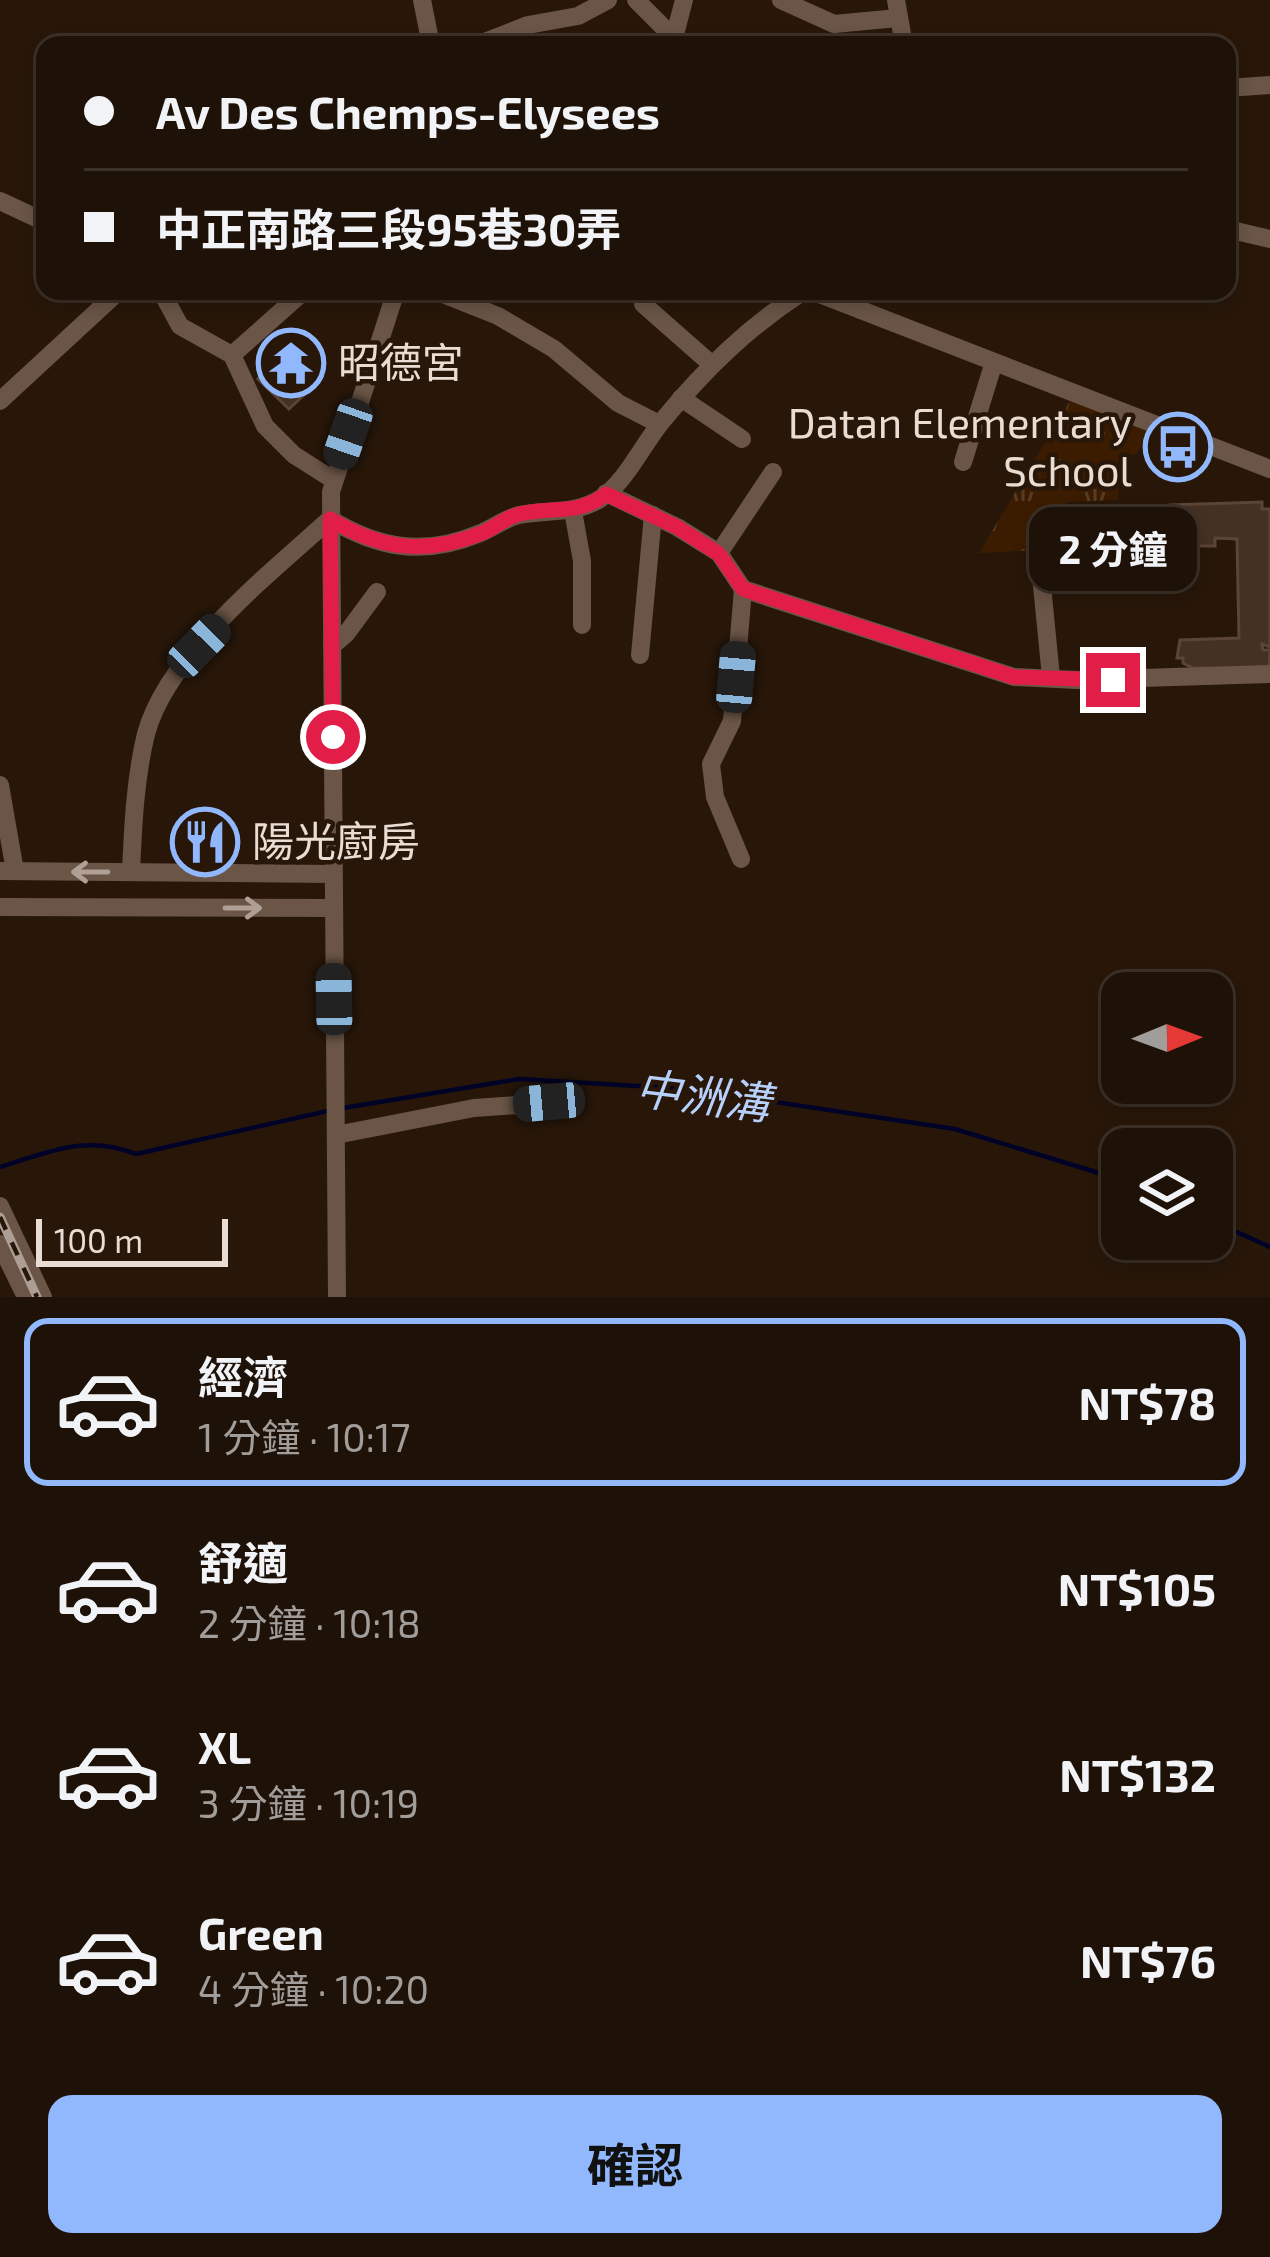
<!DOCTYPE html>
<html lang="zh-TW">
<meta charset="utf-8">
<style>
:root{--surface:#1e1107;--page:#2b1f15;--text:#f1f3f6;--muted:#a19d9b;--line:#3c3128;--accent:#91b8fd}
body{margin:0;font-family:"Exo 2","Noto Sans TC",sans-serif;background:var(--page);color:var(--text);height:100vh;display:flex;flex-direction:column;font-size:45px;white-space:nowrap}
*{box-sizing:border-box;margin:0}
p{font-size:39px;color:var(--muted)}
.icon{flex:none;width:66px;height:66px;fill:none;stroke:currentColor;stroke-width:2;stroke-linecap:round;stroke-linejoin:round}
.map{position:relative;height:1297px;overflow:hidden}
.drawer{display:flex;flex-direction:column;background:var(--surface);flex:1}
.drawer>*{flex:none}
.banner{position:absolute;left:36px;top:36px;width:1200px;height:264px;border-radius:24px;box-shadow:0 6px 18px #0003,0 0 0 3px var(--line);display:grid;align-content:center;height:264px;padding:0 48px;background:var(--surface)}
.needle{width:78px;rotate:89deg}
.buttons{position:absolute;left:1101px;top:972px;display:grid;gap:24px}
.buttons a{display:grid;place-items:center;width:132px;height:132px;border-radius:24px;background:var(--surface);box-shadow:0 6px 18px #0003,0 0 0 3px var(--line);font-size:60px}
.scale{position:absolute;left:36px;bottom:30px;width:192px;box-sizing:border-box;padding-left:12px;border:6px solid #e8dcd3;border-top:0;font-size:33px;line-height:42px;white-space:nowrap;color:#e8dcd3;-webkit-text-stroke:9px #281709;paint-order:stroke}
.end{position:absolute;width:54px;height:54px;margin:-27px;border:15px solid #e11d48;background:#fff;box-shadow:0 0 0 6px #fff}
.from{border-radius:50%}
.bubble{position:absolute;height:84px;border-radius:24px;background:var(--surface);box-shadow:0 6px 18px #0003,0 0 0 3px var(--line);font-size:39px;font-weight:700;line-height:84px;text-align:center}
.car{position:absolute;width:36px;height:72px;margin:-36px -18px;border-radius:15px;box-shadow:0 0 9px 3px #0007;background:linear-gradient(#222 24%,#8ab4d8 0 40%,#222 0 76%,#8ab4d8 0 86%,#222 0)}
.banner b{display:flex;align-items:center;gap:42px;height:114px;font-size:45px}
.banner b+b{border-top:3px solid var(--line)}
.banner i{width:30px;height:30px;background:var(--text)}
ul{padding:21px 0 0;list-style:none}
li{display:flex;align-items:center;gap:36px;height:168px;margin:0 24px 18px;padding:0 24px;border:6px solid transparent;border-radius:24px}
li div{flex:1}
li b{display:block;font-size:45px}
li em{font-style:normal;font-weight:700}
li.selected{border-color:var(--accent)}
li>.icon{width:108px;height:108px;stroke-width:1.5}
.primary-button{display:flex;gap:24px;margin-top:auto;padding:24px 48px}
.primary-button a{flex:1;height:138px;border-radius:24px;background:var(--accent);color:#111;font-size:48px;font-weight:700;line-height:138px;text-align:center}
.map>svg:first-child{display:block}
</style>
<div class="map">
<svg width="1270" height="1297" viewBox="0 0 1270 1297">
<defs>
<pattern id="park-tufts" width="24" height="20" patternUnits="userSpaceOnUse" patternTransform="scale(3)"><rect width="24" height="20" fill="#3b1c01"/><path d="M3 7l-1-3M5 7V3M7 7l1-3M15 17l-1-3M17 17v-4M19 17l1-3" fill="none" stroke="#573c25"/></pattern>
</defs>
<rect width="100%" height="100%" fill="#281709"/>
<polygon fill="url(#park-tufts)" points="1070,401 1151,432 1135,455 1119,454 1118,500 1067,502 1040,550 979,553"/>
<g fill="none" stroke-linecap="round" stroke-linejoin="round">
<g stroke="#000228" stroke-width="4.5">
<polyline points="343,1108 519,1079 688,1089 955,1129 1122,1180"/>
<path d="M 0,1167 C 49,1152 86,1134 136,1154 L 332,1110"/>
<polyline points="1212,1221 1270,1247"/>
</g>
</g>
<g fill="#443123" stroke="#5a4537" stroke-width="3">
<polygon points="293,348 321,379 289,409 258,379"/>
<polygon points="1262,502 1262,509 1270,509 1270,647 1262,644 1263,650 1270,650 1269,669 1193,668 1183,663 1183,658 1177,658 1180,640 1239,638 1237,539 1215,538 1215,546 1170,546 1170,505"/>
</g>
<g fill="none" stroke-linecap="round" stroke-linejoin="round">
<g stroke="#6a5546" stroke-width="18">
<polyline points="422,0 431,45"/>
<polyline points="636,0 674,38 675,45"/>
<polyline points="781,0 834,24 898,18"/>
<polyline points="896,0 904,45"/>
<polyline points="674,38 684,0"/>
<polyline points="477,45 528,25 578,16 608,0"/>
<polyline points="1227,88 1270,85"/>
<polyline points="0,201 45,222"/>
<polyline points="1227,229 1270,239"/>
<polyline points="161,291 180,326 232,355 265,426 294,455 332,479"/>
<polyline points="435,291 498,316 554,349 618,403 659,424"/>
<polyline points="812,291 1270,469"/>
<polyline points="643,304 710,363"/>
<polyline points="232,355 304,291"/>
<polyline points="681,398 742,439"/>
<polyline points="0,401 119,291"/>
<polyline points="963,462 994,362"/>
<polyline points="606,493 677,527 719,553 743,589"/>
<polyline points="573,511 582,561 582,625"/>
<polyline points="1038,545 1051,677"/>
<polyline points="719,553 773,472"/>
<polyline points="743,589 1014,677 1077,680 1270,674"/>
<polyline points="332,646 346,634 377,592"/>
<polyline points="640,655 653,515"/>
<polyline points="0,785 15,871"/>
<polyline points="741,859 715,797 711,764 732,721 743,589"/>
<polyline points="0,871 333,874"/>
<path d="M 131,872 C 133,827 135,779 146,734 C 167,655 270,573 330,519 C 379,549 425,556 478,534 C 492,529 505,518 519,515 C 547,509 574,515 600,499 C 627,481 642,445 663,420 C 705,369 748,327 804,291"/>
<polyline points="0,907 333,908"/>
<polyline points="336,1135 474,1108 575,1101"/>
<polyline points="0,1206 43,1297"/>
<polyline points="0,1244 26,1297"/>
<polyline points="337,1297 331,492 396,291"/>
</g>
<defs>
<polyline id="rail" points="0,1217 37,1297"/>
</defs>
<use href="#rail" stroke="#ac9e94" stroke-width="9"/>
<use href="#rail" stroke="#281709" stroke-width="4.5" stroke-dasharray="14" stroke-linecap="butt"/>
</g>
<defs><path id="oneway-shaft" d="M-6 0H5M1.5-3L5.5 0L1.5 3" fill="none" stroke-width="1.6" stroke-linecap="round" stroke-linejoin="round" transform="scale(3)"/></defs>
<g stroke="#af9f94">
<use href="#oneway-shaft" transform="translate(90 872) rotate(-180)"/>
<use href="#oneway-shaft" transform="translate(243 908)"/>
</g>
<g fill="none" stroke-linecap="round" stroke-linejoin="round">
<path stroke="#e11d48" stroke-width="15" d="M 333,737 L 330,519 C 381,550 426,555 482,533 C 494,528 504,519 516,515 C 548,505 577,517 606,494 L 677,527 L 719,554 L 743,589 L 1014,677 L 1113,680"/>
</g>
<defs>
<symbol id="temple-ring" viewBox="-11 -11 22 22"><circle r="9.5" fill="#281709" stroke="#91b8fd" stroke-width="1.5"/><path d="M0-6L5-2H3V0L6.5 2.5H4V6H1.5V3h-3V6H-4V2.5H-6.5L-3 0V-2H-5Z" fill="#91b8fd"/></symbol>
<symbol id="bus-ring" viewBox="-11 -11 22 22"><circle r="9.5" fill="#281709" stroke="#91b8fd" stroke-width="1.5"/><path d="M-5-6H5V4H4V6H2V4H-2V6H-4V4H-5ZM-3.5-4V0h7V-4ZM-3.5 1.2v1.5H-2V1.2ZM2 1.2v1.5H3.5V1.2Z" fill="#91b8fd"/></symbol>
<symbol id="restaurant-ring" viewBox="-11 -11 22 22"><circle r="9.5" fill="#281709" stroke="#91b8fd" stroke-width="1.5"/><path d="M-5-6h1v4h1v-4h1v4h1v-4h1v5L-1.5 .5V6h-2V.5L-5-1ZM5-6V6H3V1.5H1.5Q1.5-4 5-6Z" fill="#91b8fd"/></symbol>
</defs>
<g fill-rule="evenodd">
<use href="#temple-ring" x="253" y="325" width="76" height="76"/>
<use href="#bus-ring" x="1140" y="409" width="76" height="76"/>
<use href="#restaurant-ring" x="167" y="804" width="76" height="76"/>
</g>
<g text-anchor="middle" stroke-width="9" stroke-linejoin="round" paint-order="stroke">
<g font-size="42" fill="#e8dcd3" stroke="#281709" text-anchor="start">
<text x="338" y="378">昭德宮</text>
<text x="1132" y="438" text-anchor="end">Datan Elementary<tspan x="1132" dy="48">School</tspan></text>
<text x="252" y="857">陽光廚房</text>
</g>
<g font-size="45" font-style="italic" fill="#b7cffb" stroke="#281709">
<text transform="translate(703 1096) rotate(7)" y="16">中洲溝</text>
</g>
</g>
</svg>
<div class="buttons">
<a><svg class="needle" viewBox="-14 -14 28 28"><path d="M0-13l5 13h-10z" fill="#e53935"/><path d="M0 13l5-13h-10z" fill="#a19d9b"/></svg></a>
<a><svg class="icon" aria-label="layers" viewBox="0 0 24 24"><path d="M12 4l9 5-9 5-9-5zM3 14l9 5 9-5"/></svg></a>
</div>
<div class="scale">100 m</div>
<i class="end from" style="left:333px;top:737px"></i>
<i class="end" style="left:1113px;top:680px"></i>
<div class="bubble" style="left:1029px;top:507px;width:168px">2 分鐘</div>
<i class="car" style="left:348px;top:434px;rotate:199deg"></i>
<i class="car" style="left:199px;top:646px;rotate:44deg"></i>
<i class="car" style="left:736px;top:677px;rotate:5deg"></i>
<i class="car" style="left:334px;top:999px;rotate:359deg"></i>
<i class="car" style="left:549px;top:1102px;rotate:265deg"></i>
<div class="banner">
<b><i class="from"></i>Av Des Chemps-Elysees</b>
<b><i></i>中正南路三段95巷30弄</b>
</div>
</div>
<section class="drawer">
<ul>
<li class="selected"><svg class="icon" aria-label="car" viewBox="0 0 24 24"><path d="M5 17H2v-5l4-1 3-4h7l3 4 3 1v5h-3M9 17h6M6 11h13"/><circle cx="7" cy="17" r="2"/><circle cx="17" cy="17" r="2"/></svg><div><b>經濟</b><p>1 分鐘 · 10:17</p></div><em>NT$78</em></li>
<li><svg class="icon" aria-label="car" viewBox="0 0 24 24"><path d="M5 17H2v-5l4-1 3-4h7l3 4 3 1v5h-3M9 17h6M6 11h13"/><circle cx="7" cy="17" r="2"/><circle cx="17" cy="17" r="2"/></svg><div><b>舒適</b><p>2 分鐘 · 10:18</p></div><em>NT$105</em></li>
<li><svg class="icon" aria-label="car" viewBox="0 0 24 24"><path d="M5 17H2v-5l4-1 3-4h7l3 4 3 1v5h-3M9 17h6M6 11h13"/><circle cx="7" cy="17" r="2"/><circle cx="17" cy="17" r="2"/></svg><div><b>XL</b><p>3 分鐘 · 10:19</p></div><em>NT$132</em></li>
<li><svg class="icon" aria-label="car" viewBox="0 0 24 24"><path d="M5 17H2v-5l4-1 3-4h7l3 4 3 1v5h-3M9 17h6M6 11h13"/><circle cx="7" cy="17" r="2"/><circle cx="17" cy="17" r="2"/></svg><div><b>Green</b><p>4 分鐘 · 10:20</p></div><em>NT$76</em></li>
</ul>
<div class="primary-button"><a>確認</a></div>
</section>
